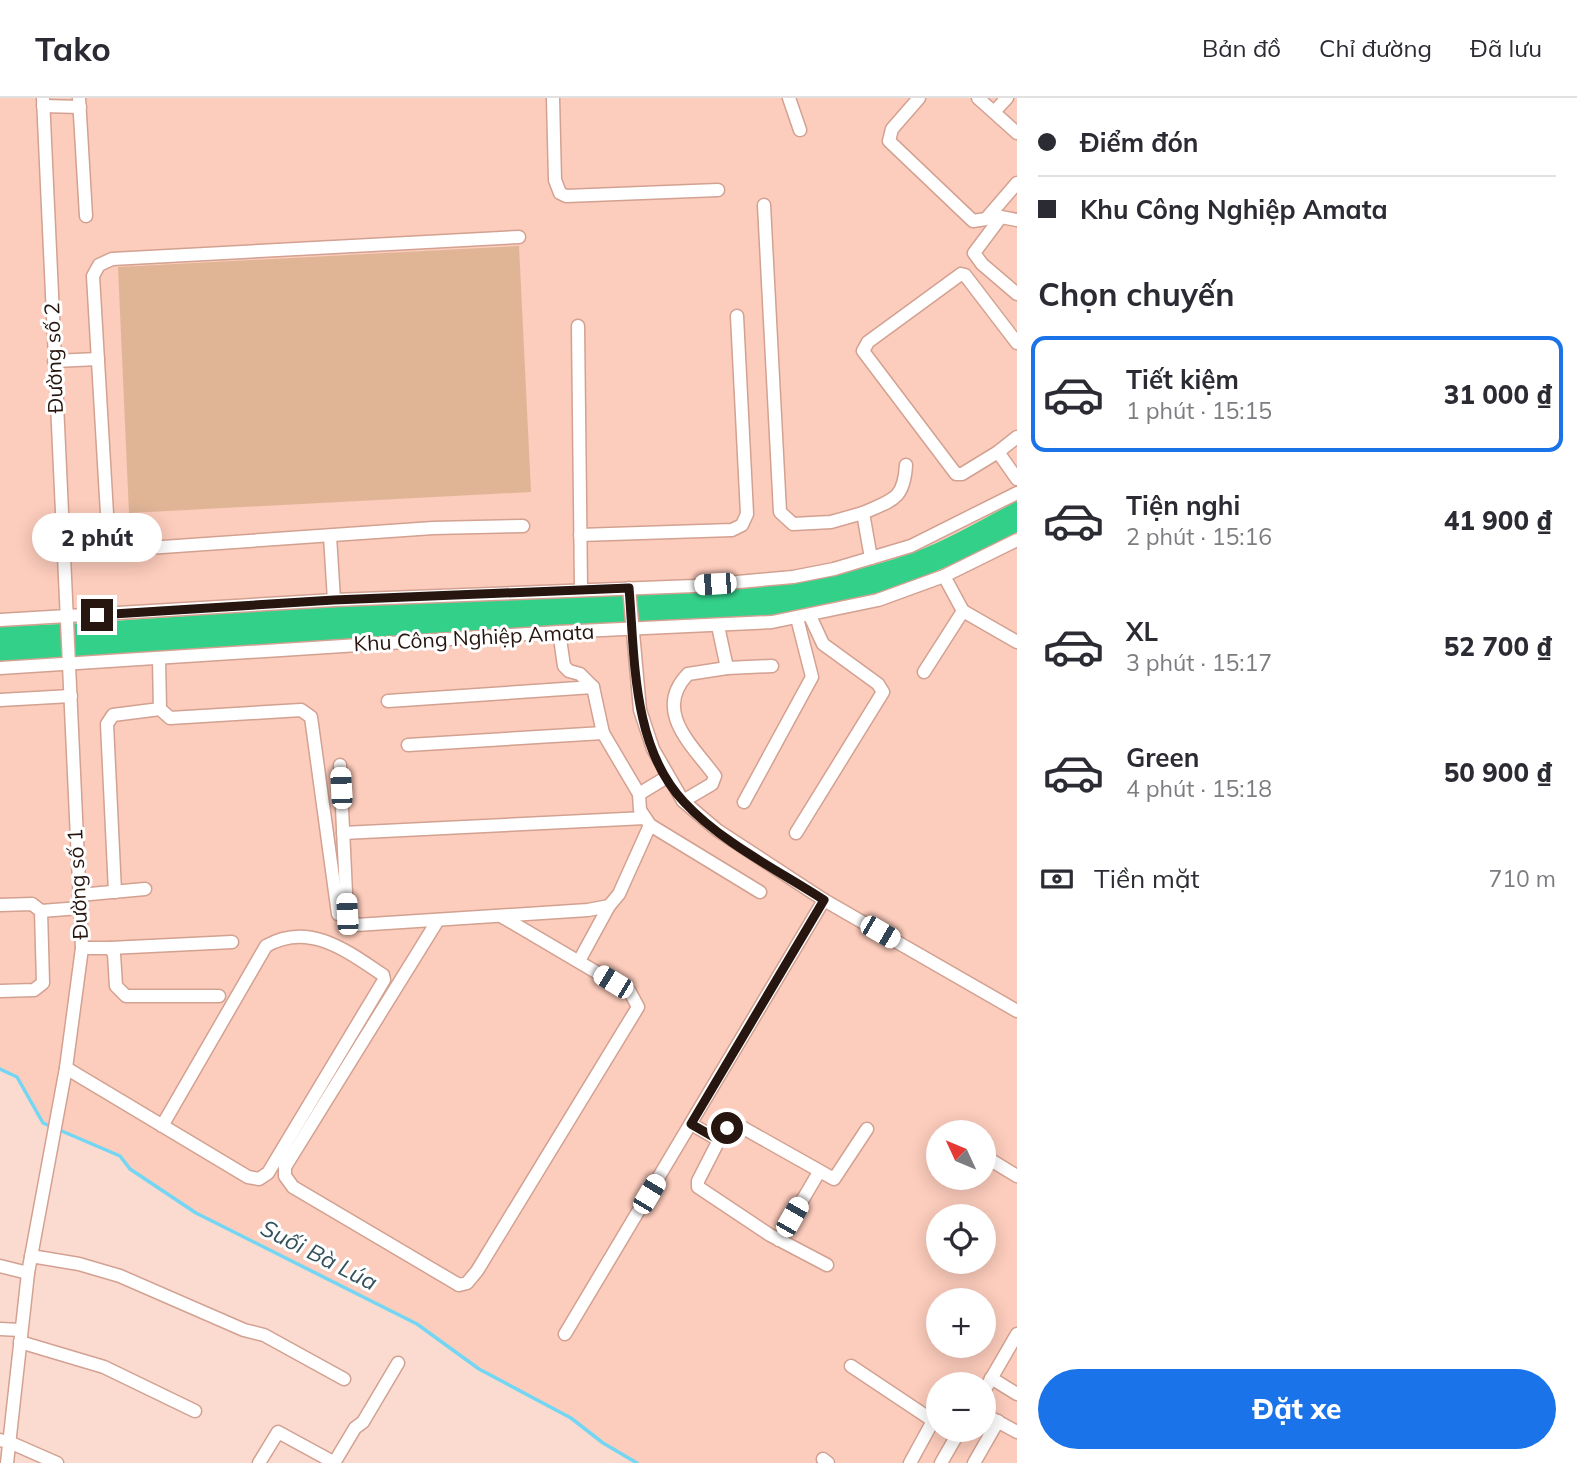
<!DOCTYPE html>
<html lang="vi">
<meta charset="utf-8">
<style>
:root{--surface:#fff;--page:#f2f2f3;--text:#2b2b33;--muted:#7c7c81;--line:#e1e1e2;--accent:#1a73e8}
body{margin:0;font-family:Mulish,sans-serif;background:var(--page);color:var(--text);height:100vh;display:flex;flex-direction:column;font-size:26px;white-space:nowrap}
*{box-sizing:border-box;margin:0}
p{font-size:23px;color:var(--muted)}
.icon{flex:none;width:38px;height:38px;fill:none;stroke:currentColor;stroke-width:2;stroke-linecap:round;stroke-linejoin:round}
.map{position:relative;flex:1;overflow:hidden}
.drawer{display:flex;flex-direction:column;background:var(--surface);width:560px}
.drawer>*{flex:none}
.top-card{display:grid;align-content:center;height:154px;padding:0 21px;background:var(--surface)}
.needle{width:46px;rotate:314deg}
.controls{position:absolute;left:926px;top:1022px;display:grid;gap:14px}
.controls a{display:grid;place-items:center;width:70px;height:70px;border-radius:50%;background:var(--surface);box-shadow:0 4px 18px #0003;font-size:35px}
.end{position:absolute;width:32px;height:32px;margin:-16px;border:9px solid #27150f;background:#fff;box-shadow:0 0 0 4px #fff}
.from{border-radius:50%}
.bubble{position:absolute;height:49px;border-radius:24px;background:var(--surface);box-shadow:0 4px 18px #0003;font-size:23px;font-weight:800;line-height:49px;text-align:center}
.car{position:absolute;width:21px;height:42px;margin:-21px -10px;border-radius:9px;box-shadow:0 0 5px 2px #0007;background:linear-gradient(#fff 24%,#345 0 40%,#fff 0 76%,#345 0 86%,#fff 0)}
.top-card b{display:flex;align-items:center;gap:24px;height:66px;font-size:26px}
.top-card b+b{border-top:2px solid var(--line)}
.top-card i{width:18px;height:18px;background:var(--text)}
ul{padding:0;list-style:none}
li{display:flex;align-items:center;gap:21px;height:116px;margin:0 14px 10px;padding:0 7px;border:4px solid transparent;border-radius:14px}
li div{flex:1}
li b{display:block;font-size:26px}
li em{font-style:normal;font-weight:800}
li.selected{border-color:var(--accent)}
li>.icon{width:63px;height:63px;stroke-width:1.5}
h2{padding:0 21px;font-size:32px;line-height:84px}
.pay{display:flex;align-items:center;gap:18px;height:77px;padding:0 21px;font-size:26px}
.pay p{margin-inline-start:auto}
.primary-button{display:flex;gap:14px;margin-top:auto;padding:14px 21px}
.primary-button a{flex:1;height:80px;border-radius:42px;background:var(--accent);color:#fff;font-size:28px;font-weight:800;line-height:80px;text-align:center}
header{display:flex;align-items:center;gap:42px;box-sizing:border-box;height:98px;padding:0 35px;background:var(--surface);border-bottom:2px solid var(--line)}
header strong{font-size:33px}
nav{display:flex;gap:38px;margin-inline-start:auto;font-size:24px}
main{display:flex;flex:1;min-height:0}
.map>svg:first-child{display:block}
</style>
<header>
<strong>Tako</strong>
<nav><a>Bản đồ</a><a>Chỉ đường</a><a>Đã lưu</a></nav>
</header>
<main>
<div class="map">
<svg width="1017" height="1365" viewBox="0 0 1017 1365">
<rect width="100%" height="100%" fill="#fbdbd0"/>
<path fill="#fcccbc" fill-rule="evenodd" d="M 0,0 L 1017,0 L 1017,1365 L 637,1365 L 602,1345 L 571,1320 L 479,1271 L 417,1226 L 196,1115 L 130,1071 L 120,1058 L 43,1025 L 17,979 L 0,971 ZM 938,1034 L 984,1034 L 984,1080 L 938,1080 ZM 938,1118 L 984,1118 L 984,1164 L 938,1164 ZM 938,1202 L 984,1202 L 984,1248 L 938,1248 ZM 938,1286 L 984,1286 L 984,1332 L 938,1332 Z"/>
<g fill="#33d08a">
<path d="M 1017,403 L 1017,434 C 940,476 858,508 770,518 C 725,522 681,523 636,525 L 634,497 C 729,493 821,487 912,455 C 948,442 983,421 1017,403 Z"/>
<polygon points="582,497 626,497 628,525 73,560 69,526 335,508"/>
<polygon points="61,526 65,560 0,563 0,529"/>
</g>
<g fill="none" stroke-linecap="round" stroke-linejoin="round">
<polyline stroke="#73d6f3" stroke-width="3.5" points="0,971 17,979 43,1025 120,1058 130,1071 196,1115 417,1226 479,1271 571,1320 603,1345 637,1365"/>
</g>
<polygon fill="#dfb596" points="519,148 531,394 129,415 118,169"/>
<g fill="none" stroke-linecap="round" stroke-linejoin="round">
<defs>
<g id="minor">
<polyline points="79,0 86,118"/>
<polyline points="553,0 555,82 560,95 566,98 718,92"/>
<polyline points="789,0 800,32"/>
<polyline points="919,0 892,31 889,43 973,123 986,121 1017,85"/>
<polyline points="978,0 1017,35"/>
<polyline points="43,8 80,9"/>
<polyline points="994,14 1007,0"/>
<polyline points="764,107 780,414 793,426 831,424 863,415"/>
<polyline points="1017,122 1001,119 974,155 982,166 1017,196"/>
<polyline points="519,139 112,161 99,167 93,178 108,433 112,445 119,452 433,430 523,428"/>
<polyline points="578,228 581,490"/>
<polyline points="1017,245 965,177 961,176 868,244 863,253 956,376 962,376 998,354 1017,381"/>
<polyline points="54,263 98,261"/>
<polyline points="998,354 1017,339"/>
<polyline points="580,437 732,432 742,427 747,416 737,218"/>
<polyline points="330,438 334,502"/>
<path d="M 871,460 L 863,415 C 892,402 904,402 906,367"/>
<polyline points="944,478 963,513 1017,544"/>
<polyline points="629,490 640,612 653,651 683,703 717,732 824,802 1017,913"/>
<polyline points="0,522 334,502 694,488 793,479 834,471 911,448 1017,395"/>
<polyline points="718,528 727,570 772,568"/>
<polyline points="559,534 564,568 569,573 580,576 593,589 603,635 639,696"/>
<polyline points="159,561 160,611 170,620 301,612 311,619 338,816"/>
<polyline points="0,570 559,534 772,524 878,502 944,478 1017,442"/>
<polyline points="924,574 963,513"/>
<polyline points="0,602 71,598"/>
<polyline points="388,603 593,589"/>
<polyline points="408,647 603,635"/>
<polyline points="340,667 347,816 356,827 588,812 609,808 619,796 650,727"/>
<polyline points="667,679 639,696 640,712 650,727 760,794"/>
<path d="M 683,703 L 712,686 L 715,678 C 693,648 652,613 688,576 L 727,570"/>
<polyline points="744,704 812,579 797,520"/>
<polyline points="343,735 645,720"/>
<polyline points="796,735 883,594 878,586 823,546 810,518"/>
<polyline points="115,794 107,626 113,617 160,611"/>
<polyline points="79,797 145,791"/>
<polyline points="0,807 32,806 41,813 43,885 34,892 0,893"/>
<polyline points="41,813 80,810"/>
<polyline points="438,822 285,1069 285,1078 293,1089 459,1187 467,1185 477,1173 638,909 630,894 501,818"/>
<polyline points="82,850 110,850 114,856 116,888 126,898 219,898"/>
<polyline points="110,850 232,844"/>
<polyline points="579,863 609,808"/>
<path d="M 66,970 L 248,1079 L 259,1081 L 268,1075 L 384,882 L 383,877 C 347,853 309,823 266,848 L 162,1028"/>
<polyline points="691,1026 719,1042 732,1026 738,1027 834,1081 867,1031"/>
<polyline points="719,1042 698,1083 698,1089 770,1137 827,1167"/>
<polyline points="989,1061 1017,1078"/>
<polyline points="779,1142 819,1074"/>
<polyline points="31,1158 79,1166 120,1178 244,1232 264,1237 344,1281"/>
<polyline points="0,1168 28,1175"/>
<polyline points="0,1231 21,1232"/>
<polyline points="565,1236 824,802"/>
<polyline points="20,1244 104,1269 195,1313"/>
<polyline points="851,1268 938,1326"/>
<polyline points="991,1280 1017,1296"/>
<polyline points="984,1293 1017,1236"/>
<polyline points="984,1316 1017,1334"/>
<polyline points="0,1342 9,1344 57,1365"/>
<polyline points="823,1361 828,1365"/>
<polyline points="7,1365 28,1175 66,970 82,850 43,0"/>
<polyline points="259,1365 278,1334 335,1365"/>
<polyline points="334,1365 355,1330 363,1324 398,1265"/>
<polyline points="910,1365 933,1323"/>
<polyline points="941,1365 960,1332"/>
<polyline points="974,1365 998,1323"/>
</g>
</defs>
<use href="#minor" stroke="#d3a191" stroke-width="15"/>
<use href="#minor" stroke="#fff" stroke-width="12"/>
</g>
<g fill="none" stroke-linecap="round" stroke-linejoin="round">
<path stroke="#27150f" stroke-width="9" d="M 97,517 L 334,502 L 629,490 C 635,561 632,649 684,704 C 722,745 778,772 824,802 L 691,1026 L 719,1042 L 727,1030"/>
</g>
<g text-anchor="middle" stroke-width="6" stroke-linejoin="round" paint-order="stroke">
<g font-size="21" fill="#27150f" stroke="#fff">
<text transform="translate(54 260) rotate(-92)" y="7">Đường số 2</text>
<text transform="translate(474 540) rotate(-3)" y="7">Khu Công Nghiệp Amata</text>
<text transform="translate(78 786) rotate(-93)" y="7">Đường số 1</text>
</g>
<g font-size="23" font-style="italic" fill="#33525b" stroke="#fff">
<text transform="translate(319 1157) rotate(27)" y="8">Suối Bà Lúa</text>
</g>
</g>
</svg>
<div class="controls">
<a><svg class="needle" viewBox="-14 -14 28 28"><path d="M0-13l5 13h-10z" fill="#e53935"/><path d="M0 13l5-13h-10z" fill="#7c7c81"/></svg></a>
<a><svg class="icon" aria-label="locate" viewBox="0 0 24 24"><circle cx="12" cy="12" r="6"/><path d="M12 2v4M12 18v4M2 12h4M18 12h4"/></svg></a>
<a>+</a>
<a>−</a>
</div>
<i class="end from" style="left:727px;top:1030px"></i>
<i class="end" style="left:97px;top:517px"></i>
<div class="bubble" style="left:32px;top:415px;width:130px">2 phút</div>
<i class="car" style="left:715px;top:486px;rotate:266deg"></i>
<i class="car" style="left:341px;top:690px;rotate:357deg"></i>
<i class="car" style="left:347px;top:816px;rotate:357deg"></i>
<i class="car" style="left:880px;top:834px;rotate:120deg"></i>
<i class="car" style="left:613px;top:884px;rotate:301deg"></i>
<i class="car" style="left:649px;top:1096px;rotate:31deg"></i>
<i class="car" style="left:792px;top:1119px;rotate:30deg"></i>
</div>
<section class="drawer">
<div class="top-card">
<b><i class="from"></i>Điểm đón</b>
<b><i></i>Khu Công Nghiệp Amata</b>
</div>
<h2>Chọn chuyến</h2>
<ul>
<li class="selected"><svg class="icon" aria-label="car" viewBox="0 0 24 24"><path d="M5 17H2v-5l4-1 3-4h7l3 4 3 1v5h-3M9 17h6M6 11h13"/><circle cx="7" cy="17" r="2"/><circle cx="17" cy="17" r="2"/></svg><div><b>Tiết kiệm</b><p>1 phút · 15:15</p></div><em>31 000 ₫</em></li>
<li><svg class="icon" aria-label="car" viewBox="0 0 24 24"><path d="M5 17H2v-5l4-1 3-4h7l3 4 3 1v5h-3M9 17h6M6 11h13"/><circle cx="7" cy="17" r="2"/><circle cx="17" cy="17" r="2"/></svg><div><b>Tiện nghi</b><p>2 phút · 15:16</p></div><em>41 900 ₫</em></li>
<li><svg class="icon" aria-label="car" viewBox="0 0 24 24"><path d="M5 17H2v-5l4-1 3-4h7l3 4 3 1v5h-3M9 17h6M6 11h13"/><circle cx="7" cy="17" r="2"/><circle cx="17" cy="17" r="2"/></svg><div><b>XL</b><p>3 phút · 15:17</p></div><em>52 700 ₫</em></li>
<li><svg class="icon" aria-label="car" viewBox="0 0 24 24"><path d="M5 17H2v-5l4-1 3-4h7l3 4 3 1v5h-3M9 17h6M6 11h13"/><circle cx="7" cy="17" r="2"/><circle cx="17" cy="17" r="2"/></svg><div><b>Green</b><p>4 phút · 15:18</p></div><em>50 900 ₫</em></li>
</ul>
<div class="pay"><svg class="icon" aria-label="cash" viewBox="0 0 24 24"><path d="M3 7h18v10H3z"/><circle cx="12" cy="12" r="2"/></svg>Tiền mặt<p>710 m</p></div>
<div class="primary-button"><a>Đặt xe</a></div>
</section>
</main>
